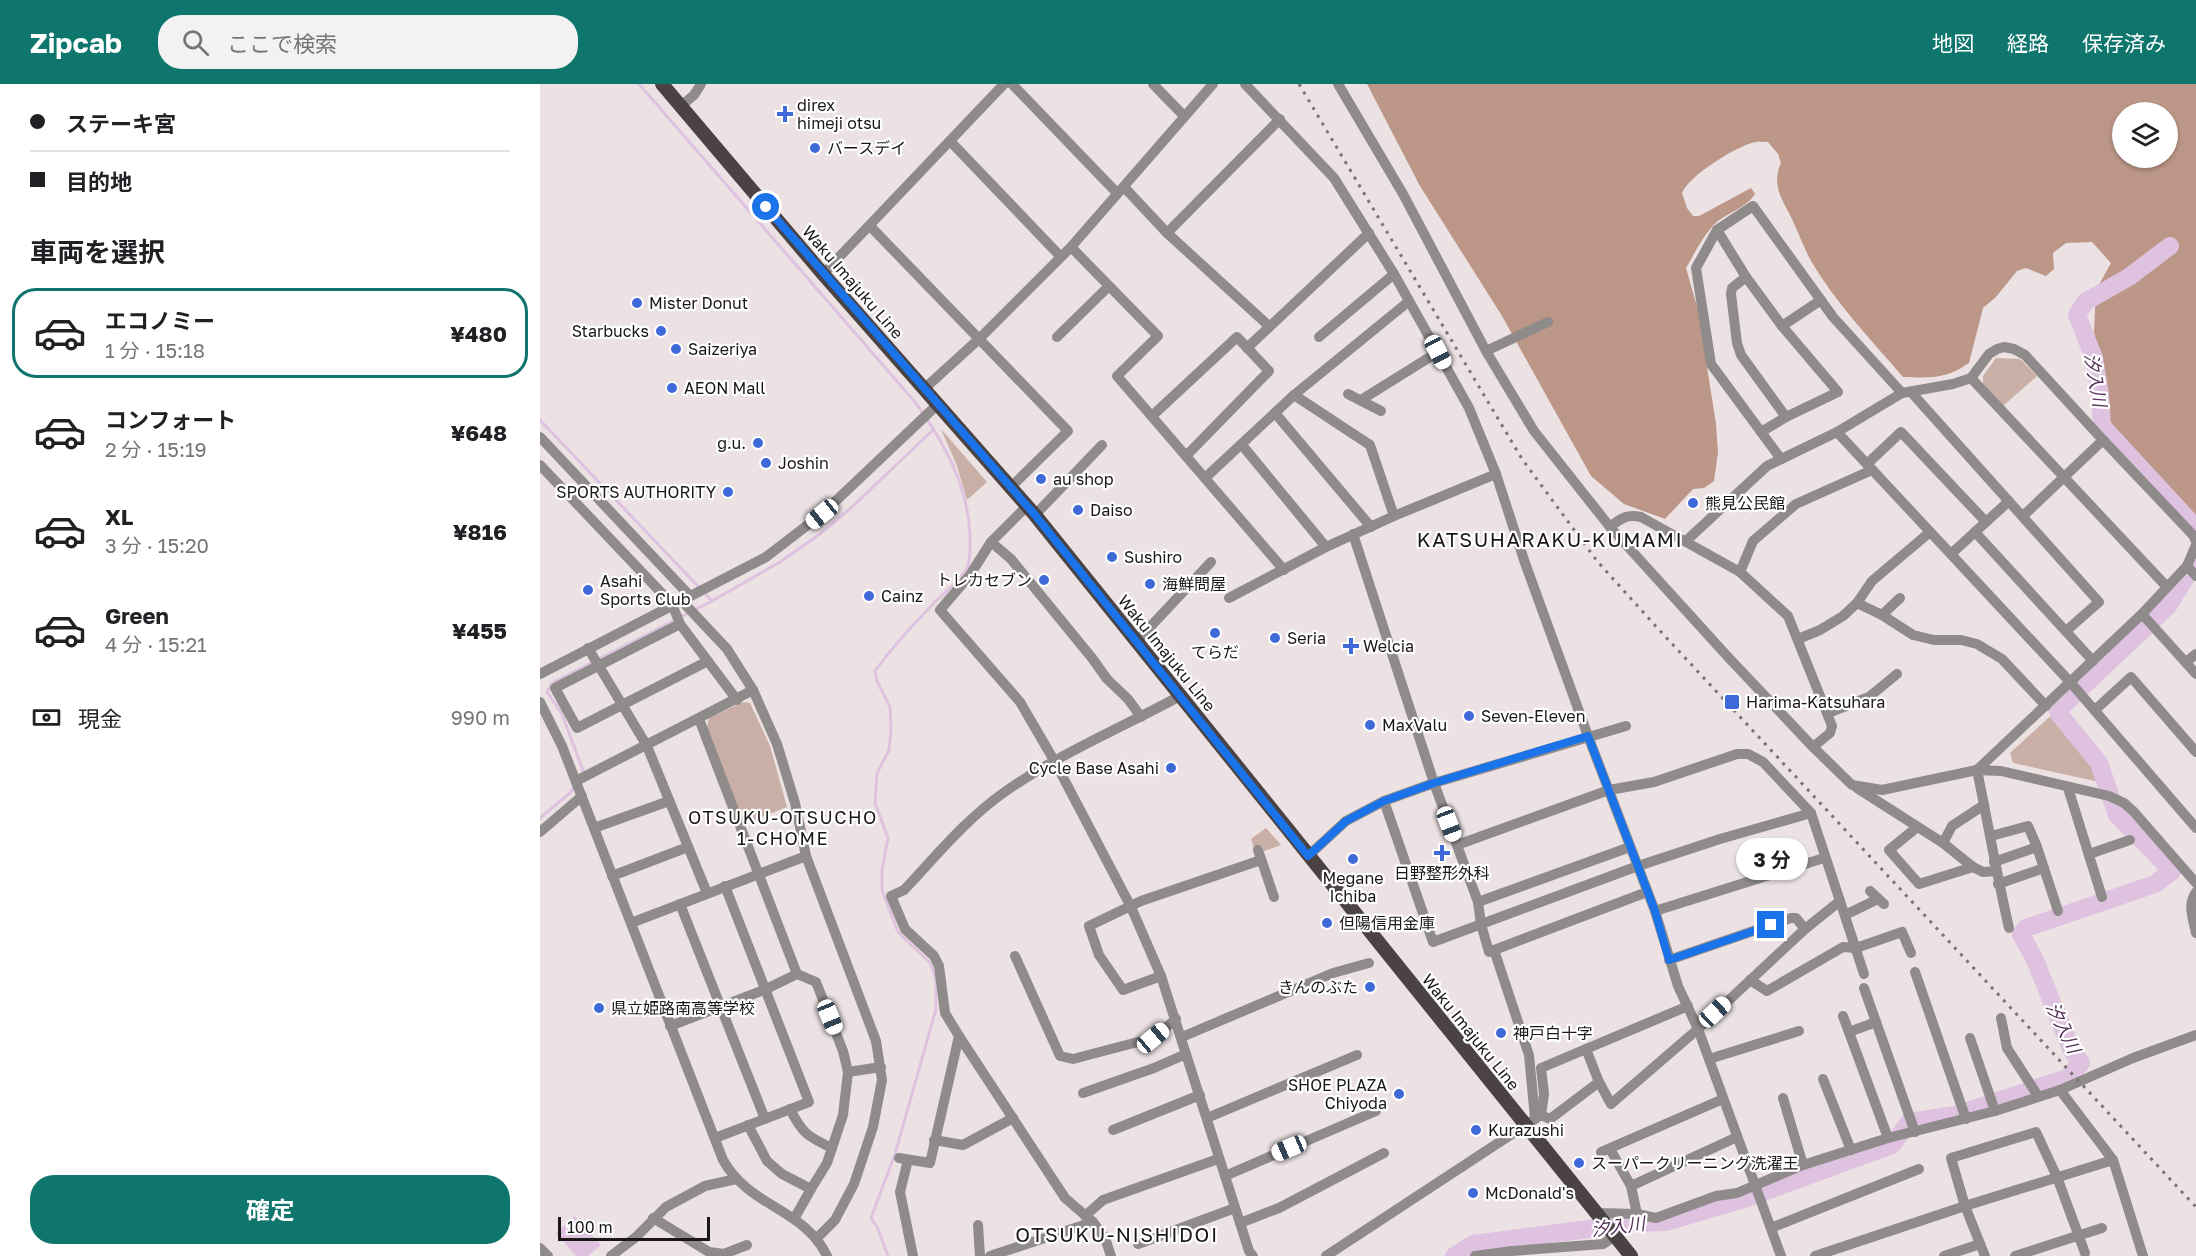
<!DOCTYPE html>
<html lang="ja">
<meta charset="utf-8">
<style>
:root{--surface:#fff;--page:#f2f2f2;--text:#202124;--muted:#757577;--line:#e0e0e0;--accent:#0f766e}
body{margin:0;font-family:"Golos Text","Noto Sans JP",sans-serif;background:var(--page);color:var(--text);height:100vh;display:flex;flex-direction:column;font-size:22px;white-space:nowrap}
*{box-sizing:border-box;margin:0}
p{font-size:20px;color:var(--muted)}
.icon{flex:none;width:33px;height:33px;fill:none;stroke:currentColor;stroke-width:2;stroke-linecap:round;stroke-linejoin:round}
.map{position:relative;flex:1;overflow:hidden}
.sheet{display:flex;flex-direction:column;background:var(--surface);width:540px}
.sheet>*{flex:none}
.banner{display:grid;align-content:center;height:132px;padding:0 30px;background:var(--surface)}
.fabs{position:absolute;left:1572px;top:18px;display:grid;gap:12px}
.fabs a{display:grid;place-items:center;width:66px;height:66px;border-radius:50%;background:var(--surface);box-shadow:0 2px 4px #0004;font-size:30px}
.scale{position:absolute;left:18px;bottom:15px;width:152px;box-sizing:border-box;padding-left:6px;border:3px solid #1b1718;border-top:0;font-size:16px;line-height:21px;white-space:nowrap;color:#1b1718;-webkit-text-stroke:4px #fff;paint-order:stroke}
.end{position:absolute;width:27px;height:27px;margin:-14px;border:8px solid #1a73e8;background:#fff;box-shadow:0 0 0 3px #fff}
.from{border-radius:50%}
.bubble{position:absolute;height:42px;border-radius:21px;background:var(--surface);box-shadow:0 2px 4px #0004;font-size:20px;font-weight:700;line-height:42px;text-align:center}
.car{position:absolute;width:18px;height:36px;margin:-18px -9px;border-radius:8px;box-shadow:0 0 4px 2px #0007;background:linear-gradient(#fff 24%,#345 0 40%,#fff 0 76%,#345 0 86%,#fff 0)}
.banner b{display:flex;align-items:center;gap:21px;height:57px;font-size:22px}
.banner b+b{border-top:2px solid var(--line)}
.banner i{width:15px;height:15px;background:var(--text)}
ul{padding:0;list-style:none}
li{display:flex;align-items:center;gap:18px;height:90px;margin:0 12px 9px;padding:0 18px;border:3px solid transparent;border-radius:24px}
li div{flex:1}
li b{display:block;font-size:22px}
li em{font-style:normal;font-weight:700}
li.selected{border-color:var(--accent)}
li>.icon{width:54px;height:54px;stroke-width:1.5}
h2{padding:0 30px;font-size:27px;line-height:72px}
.pay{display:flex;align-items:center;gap:15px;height:66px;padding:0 30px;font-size:22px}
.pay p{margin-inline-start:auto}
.button{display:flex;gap:12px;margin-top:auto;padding:12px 30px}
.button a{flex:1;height:69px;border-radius:24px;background:var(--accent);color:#fff;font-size:24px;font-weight:700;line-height:69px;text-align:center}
header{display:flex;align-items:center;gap:36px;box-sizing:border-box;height:84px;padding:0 30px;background:var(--accent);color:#fff}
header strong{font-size:28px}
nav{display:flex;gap:33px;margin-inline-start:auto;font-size:21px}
.search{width:420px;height:54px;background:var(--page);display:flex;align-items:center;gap:15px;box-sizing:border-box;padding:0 21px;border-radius:24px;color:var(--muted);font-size:22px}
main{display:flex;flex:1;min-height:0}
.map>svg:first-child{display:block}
</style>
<header>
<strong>Zipcab</strong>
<div class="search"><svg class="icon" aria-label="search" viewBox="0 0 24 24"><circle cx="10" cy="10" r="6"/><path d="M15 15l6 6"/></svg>ここで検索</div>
<nav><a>地図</a><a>経路</a><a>保存済み</a></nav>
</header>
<main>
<section class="sheet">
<div class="banner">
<b><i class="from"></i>ステーキ宮</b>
<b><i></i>目的地</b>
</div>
<h2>車両を選択</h2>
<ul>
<li class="selected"><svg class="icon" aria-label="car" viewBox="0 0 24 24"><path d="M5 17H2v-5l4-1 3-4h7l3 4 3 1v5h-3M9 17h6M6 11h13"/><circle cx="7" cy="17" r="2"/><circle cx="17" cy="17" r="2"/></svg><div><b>エコノミー</b><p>1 分 · 15:18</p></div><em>¥480</em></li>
<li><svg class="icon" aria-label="car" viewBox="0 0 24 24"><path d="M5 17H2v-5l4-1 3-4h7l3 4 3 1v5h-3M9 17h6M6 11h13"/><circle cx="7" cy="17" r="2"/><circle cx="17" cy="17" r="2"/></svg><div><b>コンフォート</b><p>2 分 · 15:19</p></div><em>¥648</em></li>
<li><svg class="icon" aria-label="car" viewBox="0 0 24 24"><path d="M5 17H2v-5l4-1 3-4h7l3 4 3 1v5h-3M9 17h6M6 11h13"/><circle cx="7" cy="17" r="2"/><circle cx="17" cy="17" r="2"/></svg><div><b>XL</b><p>3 分 · 15:20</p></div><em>¥816</em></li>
<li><svg class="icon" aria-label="car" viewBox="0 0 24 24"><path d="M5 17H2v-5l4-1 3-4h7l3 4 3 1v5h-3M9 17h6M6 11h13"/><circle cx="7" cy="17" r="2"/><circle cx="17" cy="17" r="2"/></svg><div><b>Green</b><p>4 分 · 15:21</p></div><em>¥455</em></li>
</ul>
<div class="pay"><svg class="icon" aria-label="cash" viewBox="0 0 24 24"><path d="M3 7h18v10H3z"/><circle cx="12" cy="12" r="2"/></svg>現金<p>990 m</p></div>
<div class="button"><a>確定</a></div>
</section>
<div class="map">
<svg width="1656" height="1172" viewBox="0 0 1656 1172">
<rect width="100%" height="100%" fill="#ece2e4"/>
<g fill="#c9afa5">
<polygon points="1456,274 1480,275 1497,292 1463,322 1443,300 1443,292"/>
<polygon points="401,345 447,398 427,416 417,382"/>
<polygon points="203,618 210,619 230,662 247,723 204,740 167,643 169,634"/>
<polygon points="1516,627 1557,680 1564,699 1473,679 1470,669"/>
<polygon points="726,744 741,761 724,767 722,762 714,764 711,755"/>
</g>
<path fill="#bc9687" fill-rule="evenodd" d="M 827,0 L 1656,0 L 1656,435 L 1641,416 L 1587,363 L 1568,334 L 1554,247 L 1556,206 L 1571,179 L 1552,158 L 1526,159 L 1513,169 L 1514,185 L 1506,192 L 1486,184 L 1477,187 L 1456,213 L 1443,224 L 1429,279 C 1406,295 1391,294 1363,293 C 1331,256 1296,219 1271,177 C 1264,164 1258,148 1252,135 C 1242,115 1231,101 1241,79 L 1238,70 L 1228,58 C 1221,58 1216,57 1209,60 C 1191,66 1149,92 1142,109 L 1147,124 L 1153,132 L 1159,132 L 1211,104 L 1215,110 C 1206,124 1191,127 1178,137 C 1164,149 1155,169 1146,184 L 1158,226 L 1176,340 L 1178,368 L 1174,397 L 1164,404 L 1153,405 L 1125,435 L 1084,420 L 1051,392 L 962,232 L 880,102 ZM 1582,28 L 1628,28 L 1628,74 L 1582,74 Z"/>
<polygon fill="#dec2e0" points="35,1132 61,1161 48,1172 36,1172 16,1149"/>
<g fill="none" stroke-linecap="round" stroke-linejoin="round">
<g stroke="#dec2e0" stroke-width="3">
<path d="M 99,0 L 375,318 C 404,358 428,401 430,452 C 430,463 431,475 427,484 C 423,494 403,510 395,518 C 374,540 353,562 335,587 L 337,597 L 350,623 L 351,645 L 349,666 L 337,689 L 335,719 L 348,754 L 342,786 L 342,806 L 358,848 L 391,880 L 396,895 L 396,925 L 355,1070 L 331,1134 L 338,1145 L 348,1172"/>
<polyline points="0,336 172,517"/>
<polyline points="44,689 22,630 7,608 12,599 172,517 240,478 280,450 312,423 394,345"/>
<polyline points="0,734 30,709 35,701"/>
</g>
<g stroke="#dec2e0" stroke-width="18">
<polyline points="1630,162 1589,193 1545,218 1537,231 1554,274 1560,310 1562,342 1656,444"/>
<polyline points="914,1172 933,1160 1095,1139 1126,1138 1210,1113 1352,1061 1369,1038 1415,1031 1527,994 1541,979 1531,965 1495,876 1481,850 1486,844 1615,800 1632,787 1577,731 1559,679 1519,630 1518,626 1628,522 1656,477"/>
</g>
<g stroke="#8f8b8b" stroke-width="10">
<polyline points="472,0 577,109"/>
<polyline points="613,0 644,32"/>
<polyline points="705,0 794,94 854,190 929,324 956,390 985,479 1048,652 1115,827 1138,902 1158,945 1241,1172"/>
<polyline points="798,0 863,110 946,267 994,347 1070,443 1188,573 1273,663 1312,701 1342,706 1437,686 1461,687 1569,712 1584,719 1594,728 1656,799"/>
<polyline points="141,22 154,11 161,0"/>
<polyline points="410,57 520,172"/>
<polyline points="584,103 627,149 729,242"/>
<polyline points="330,142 528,347 470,404"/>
<polyline points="1177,146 1206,193 1242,242 1298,308 1246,333 1221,348"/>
<polyline points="627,149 740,35"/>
<polyline points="531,163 618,252 577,292 744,486"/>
<polyline points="283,190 464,0"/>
<polyline points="1206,193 1192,204 1191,210 1197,259 1201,271 1246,333"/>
<polyline points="1242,242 1281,216"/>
<polyline points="517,253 568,203"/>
<polyline points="779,253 854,190"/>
<polyline points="707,264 829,149"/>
<polyline points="946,267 1008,238"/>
<polyline points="1431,294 1627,503"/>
<polyline points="384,305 440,254 531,163 673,0"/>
<polyline points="1371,308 1559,518 1526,547"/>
<polyline points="808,310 841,327"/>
<polyline points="754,311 830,361 854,432"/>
<polyline points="821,316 898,268"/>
<polyline points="735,329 831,443"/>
<polyline points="612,332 697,253 729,287 646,372"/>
<polyline points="1297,348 1531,599 1656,744"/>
<polyline points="0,353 150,512"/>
<polyline points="702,361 786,463"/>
<polyline points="1241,375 1171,280 1156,184 1177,146 1213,122 1293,233 1362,309"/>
<polyline points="1327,380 1361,348 1446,438"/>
<polyline points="0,381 132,520 140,540 197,616"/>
<polyline points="665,394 754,311 868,218"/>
<polyline points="487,422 451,458 430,491 400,526 480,618 515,678 591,823 621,892 709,1167 713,1172"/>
<polyline points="495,431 562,361"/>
<polyline points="1483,432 1563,356"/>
<path d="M 1070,443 C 1081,434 1087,430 1101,433 L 1200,488 L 1248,532 L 1292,642 L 1290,649 L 1273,663"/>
<polyline points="1435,448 1553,577"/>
<polyline points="813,450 894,699 938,818 941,840 949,868 1107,808"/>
<polyline points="1146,457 1227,382 1297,348 1362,309 1413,300 1431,294 1449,270 1457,265 1464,263 1474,265 1485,271 1563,356 1653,451 1656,457"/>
<polyline points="451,458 471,475 552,574 567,595 588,615 601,633"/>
<polyline points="1411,470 1469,417"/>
<polyline points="1647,482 1656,492"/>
<polyline points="1200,488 1213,457 1256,420 1332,386"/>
<polyline points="689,514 786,463 854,432 956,390"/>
<polyline points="141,516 187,565 213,606 237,660 255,719 266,772 336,957 342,996 333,1043 314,1100 295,1136 277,1154"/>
<polyline points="1317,519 1342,531 1373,551 1394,556 1421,556 1437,560 1462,575 1506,622"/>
<polyline points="1602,530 1656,590"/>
<polyline points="1342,531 1360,514"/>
<polyline points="140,540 15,604 37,644 168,577"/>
<polyline points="1258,555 1280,546 1303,532 1317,519 1332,497 1390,448"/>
<polyline points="596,558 671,478"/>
<polyline points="48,564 107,662 167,809"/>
<polyline points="1646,578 1656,570"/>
<polyline points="0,590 226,473 282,430 397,321"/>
<path d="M 0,618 L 22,662 L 183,1076 C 210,1124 264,1124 287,1172"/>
<polyline points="1555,626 1591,593 1656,668"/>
<polyline points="1288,629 1329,613 1357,590"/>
<polyline points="159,635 257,890"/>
<polyline points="36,697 213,606"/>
<polyline points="1317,704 1403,759 1433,783 1443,788 1456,787"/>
<polyline points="1528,704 1562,813"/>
<polyline points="844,717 893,858 1098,782 1180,755 1271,729"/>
<polyline points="54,744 129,717"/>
<polyline points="1376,744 1349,766 1379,800 1433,783"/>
<polyline points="0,748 42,712"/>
<polyline points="1451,752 1488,742 1497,763 1518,827"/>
<polyline points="1403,759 1412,742 1444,721"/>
<polyline points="917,761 1069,706 1114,698 1197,670 1208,670 1223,678 1271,729 1324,890"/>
<polyline points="718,766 734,813"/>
<polyline points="1549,770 1590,756"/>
<polyline points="768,772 806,737 844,717 894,699 1086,642"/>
<polyline points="1454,778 1497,763"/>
<polyline points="72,792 148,763"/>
<polyline points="1458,800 1504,784"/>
<polyline points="1330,807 1344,820"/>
<path d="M 1656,808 C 1647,821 1653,834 1656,849"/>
<polyline points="938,818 1090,763"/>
<polyline points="140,820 225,1035"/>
<polyline points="1115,827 1284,774"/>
<polyline points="1305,831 1338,815"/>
<polyline points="91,839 266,772"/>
<path d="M 1469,844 C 1457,792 1448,739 1437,686 L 1602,530 L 1647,482 L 1656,461"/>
<polyline points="954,866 989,971 995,1034"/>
<polyline points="475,872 520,972 533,975 613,954 636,935"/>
<polyline points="1129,876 1251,834 1256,834 1265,845"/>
<polyline points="1375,888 1426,1035"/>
<polyline points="621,892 583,906 559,871 549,842 601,817 721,776"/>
<polyline points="1210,896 1227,907 1303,863 1316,864 1362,848 1371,869"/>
<polyline points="1324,904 1375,1048"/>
<polyline points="1303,932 1348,1054"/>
<polyline points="1461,934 1467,964 1498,1012"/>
<polyline points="130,942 224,906 257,890 276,898 303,967 308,988 303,1031 287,1079 271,1105 242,1090 227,1077 208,1041"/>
<polyline points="1309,948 1336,938"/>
<polyline points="642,953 793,889 829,879"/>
<polyline points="1430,954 1455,1027"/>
<polyline points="1046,965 1059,998 1071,1020 1158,945 1265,845 1300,817"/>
<polyline points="1169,975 1259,947"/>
<polyline points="308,988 341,983"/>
<polyline points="1283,995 1311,1066"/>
<polyline points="1520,1006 1573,1076 1603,1172"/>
<polyline points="543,1009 614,984 646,970"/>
<polyline points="1243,1014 1263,1081"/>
<path d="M 250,1025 C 262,1049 268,1053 292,1064"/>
<polyline points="1001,1031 1010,1035 1059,998"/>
<polyline points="667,1034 817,971"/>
<polyline points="573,1046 660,1011"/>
<polyline points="175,1054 269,1018 185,802"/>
<polyline points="394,1056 423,1061 473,1034"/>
<polyline points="1070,1065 1091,1102 1097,1130"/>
<polyline points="1061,1068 1183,1015"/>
<polyline points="359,1074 390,1079 419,952"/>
<polyline points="368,1076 360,1108 373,1172"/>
<polyline points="685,1092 836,1027"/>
<polyline points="1091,1102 1197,1053"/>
<polyline points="1057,1129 1097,1130 1116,1134 1176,1112 1197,1109 1263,1081 1348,1054 1455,1027 1520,1006 1593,974 1656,951"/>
<polyline points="545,1132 563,1116 678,1075"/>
<polyline points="113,1134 169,1168 184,1170 207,1161"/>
<polyline points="254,1135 271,1105"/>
<polyline points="700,1139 739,1124 844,1069"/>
<polyline points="438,1141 440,1172"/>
<polyline points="1231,1144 1379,1085"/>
<polyline points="598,1160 695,1124"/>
<polyline points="0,1164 8,1172"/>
<polyline points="71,1172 96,1153 126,1123 165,1102 196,1095"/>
<polyline points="450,1172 553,1138"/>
<path d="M 571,1172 L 565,1154 L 553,1138 L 525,1114 L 419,952 L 405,929 L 399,882 L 394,872 L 365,845 L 351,812 L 364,806 C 397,771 427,734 466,707 C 517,671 585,642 640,612"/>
<polyline points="786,1172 1001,1031 1004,1010 1001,984 1148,922"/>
<polyline points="935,1172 972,1167 1063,1160 1075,1152"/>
<polyline points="1275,1172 1425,1122 1573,1076"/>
<polyline points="1404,1172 1440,1160"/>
<polyline points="1445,1172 1425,1122 1411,1074 1496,1048 1517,1093 1545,1169"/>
<polyline points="1475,1172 1562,1144"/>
</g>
<polyline stroke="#4b4343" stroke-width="14" points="122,0 283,190 495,431 1091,1172"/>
<polyline stroke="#7b7475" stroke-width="3" stroke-dasharray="3 6" stroke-linecap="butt" points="759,0 982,375 1057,477 1122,549 1656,1123"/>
</g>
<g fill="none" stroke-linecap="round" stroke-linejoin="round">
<polyline stroke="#1a73e8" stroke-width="8" points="226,123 495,431 768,772 806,737 844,717 894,699 1048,652 1115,827 1129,876 1231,841"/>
</g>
<g fill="#3f68d9" stroke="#fff" stroke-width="2">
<path d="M242 21h6v6h6v6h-6v6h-6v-6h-6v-6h6z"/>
<circle cx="275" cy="64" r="6"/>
<circle cx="97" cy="219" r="6"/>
<circle cx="121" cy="247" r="6"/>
<circle cx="136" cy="265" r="6"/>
<circle cx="132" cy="304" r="6"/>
<circle cx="218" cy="359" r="6"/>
<circle cx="226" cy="379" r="6"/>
<circle cx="501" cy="395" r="6"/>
<circle cx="188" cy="408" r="6"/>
<circle cx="1153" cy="419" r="6"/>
<circle cx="538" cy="426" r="6"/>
<circle cx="572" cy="473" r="6"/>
<circle cx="504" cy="496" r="6"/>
<circle cx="610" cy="500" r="6"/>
<circle cx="48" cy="506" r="6"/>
<circle cx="329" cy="512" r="6"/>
<circle cx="675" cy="549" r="6"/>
<circle cx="735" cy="554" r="6"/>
<path d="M808 553h6v6h6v6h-6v6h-6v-6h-6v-6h6z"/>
<rect x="1184" y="610" width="16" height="16" rx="3"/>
<circle cx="929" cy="632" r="6"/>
<circle cx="830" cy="641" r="6"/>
<circle cx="631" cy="684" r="6"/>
<path d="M899 760h6v6h6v6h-6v6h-6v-6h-6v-6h6z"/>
<circle cx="813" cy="775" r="6"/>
<circle cx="787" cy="839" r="6"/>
<circle cx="830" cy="903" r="6"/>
<circle cx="59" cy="924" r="6"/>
<circle cx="961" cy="949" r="6"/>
<circle cx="859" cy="1010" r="6"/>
<circle cx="936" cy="1046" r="6"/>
<circle cx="1039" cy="1079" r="6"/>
<circle cx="933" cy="1109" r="6"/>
</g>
<g text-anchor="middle" stroke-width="4.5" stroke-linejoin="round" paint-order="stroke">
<g font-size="16" fill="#1b1718" stroke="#fff" text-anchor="start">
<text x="257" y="27">direx<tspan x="257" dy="18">himeji otsu</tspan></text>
<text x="287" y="70">バースデイ</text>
<text x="109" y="225">Mister Donut</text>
<text x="109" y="253" text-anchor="end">Starbucks</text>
<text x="148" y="271">Saizeriya</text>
<text x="144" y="310">AEON Mall</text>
<text x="206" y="365" text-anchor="end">g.u.</text>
<text x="238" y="385">Joshin</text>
<text x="513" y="401">au shop</text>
<text x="176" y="414" text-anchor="end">SPORTS AUTHORITY</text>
<text x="1165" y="425">熊見公民館</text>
<text x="550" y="432">Daiso</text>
<text x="584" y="479">Sushiro</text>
<text x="492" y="502" text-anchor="end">トレカセブン</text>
<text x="60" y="503">Asahi<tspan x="60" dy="18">Sports Club</tspan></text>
<text x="622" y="506">海鮮問屋</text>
<text x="341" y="518">Cainz</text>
<text x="747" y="560">Seria</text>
<text x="823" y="568">Welcia</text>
<text x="675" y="574" text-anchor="middle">てらだ</text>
<text x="1206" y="624">Harima-Katsuhara</text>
<text x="941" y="638">Seven-Eleven</text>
<text x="842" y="647">MaxValu</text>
<text x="619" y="690" text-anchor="end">Cycle Base Asahi</text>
<text x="902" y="795" text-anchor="middle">日野整形外科</text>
<text x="813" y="800" text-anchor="middle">Megane<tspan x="813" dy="18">Ichiba</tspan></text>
<text x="799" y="845">但陽信用金庫</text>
<text x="818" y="909" text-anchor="end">きんのぶた</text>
<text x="71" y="930">県立姫路南高等学校</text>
<text x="973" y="955">神戸白十字</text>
<text x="847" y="1007" text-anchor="end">SHOE PLAZA<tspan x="847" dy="18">Chiyoda</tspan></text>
<text x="948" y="1052">Kurazushi</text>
<text x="1051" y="1085">スーパークリーニング洗濯王</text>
<text x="945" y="1115">McDonald's</text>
</g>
<g font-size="16" fill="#1b1718" stroke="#fff">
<text transform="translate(313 198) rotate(49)" y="6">Waku Imajuku Line</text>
<text transform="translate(627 569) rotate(51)" y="6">Waku Imajuku Line</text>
<text transform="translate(931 948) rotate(51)" y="6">Waku Imajuku Line</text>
</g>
<g font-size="18" font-style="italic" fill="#563159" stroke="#fff">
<text transform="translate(1555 296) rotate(80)" y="6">汐入川</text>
<text transform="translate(1523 944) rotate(64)" y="6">汐入川</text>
<text transform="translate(1078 1143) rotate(-7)" y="6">汐入川</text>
</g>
<g font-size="18" letter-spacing="1.5" fill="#1b1718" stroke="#fff">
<text x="243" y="740">OTSUKU-OTSUCHO<tspan x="243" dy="21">1-CHOME</tspan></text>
</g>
<g font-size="20" letter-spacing="1.5" fill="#1b1718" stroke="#fff">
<text x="1010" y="463">KATSUHARAKU-KUMAMI</text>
<text x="577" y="1158">OTSUKU-NISHIDOI</text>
</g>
</g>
</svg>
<div class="fabs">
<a><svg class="icon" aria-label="layers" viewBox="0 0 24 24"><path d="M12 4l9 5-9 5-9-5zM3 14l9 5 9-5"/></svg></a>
</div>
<div class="scale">100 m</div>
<i class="end from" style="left:226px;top:123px"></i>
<i class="end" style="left:1231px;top:841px"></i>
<div class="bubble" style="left:1196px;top:754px;width:72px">3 分</div>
<i class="car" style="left:898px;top:268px;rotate:152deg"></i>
<i class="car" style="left:282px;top:430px;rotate:231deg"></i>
<i class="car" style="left:909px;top:740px;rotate:159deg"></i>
<i class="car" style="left:1175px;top:928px;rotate:47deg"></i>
<i class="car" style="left:290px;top:933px;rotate:158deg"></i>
<i class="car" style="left:613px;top:954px;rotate:50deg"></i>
<i class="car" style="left:749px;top:1064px;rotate:247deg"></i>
</div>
</main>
